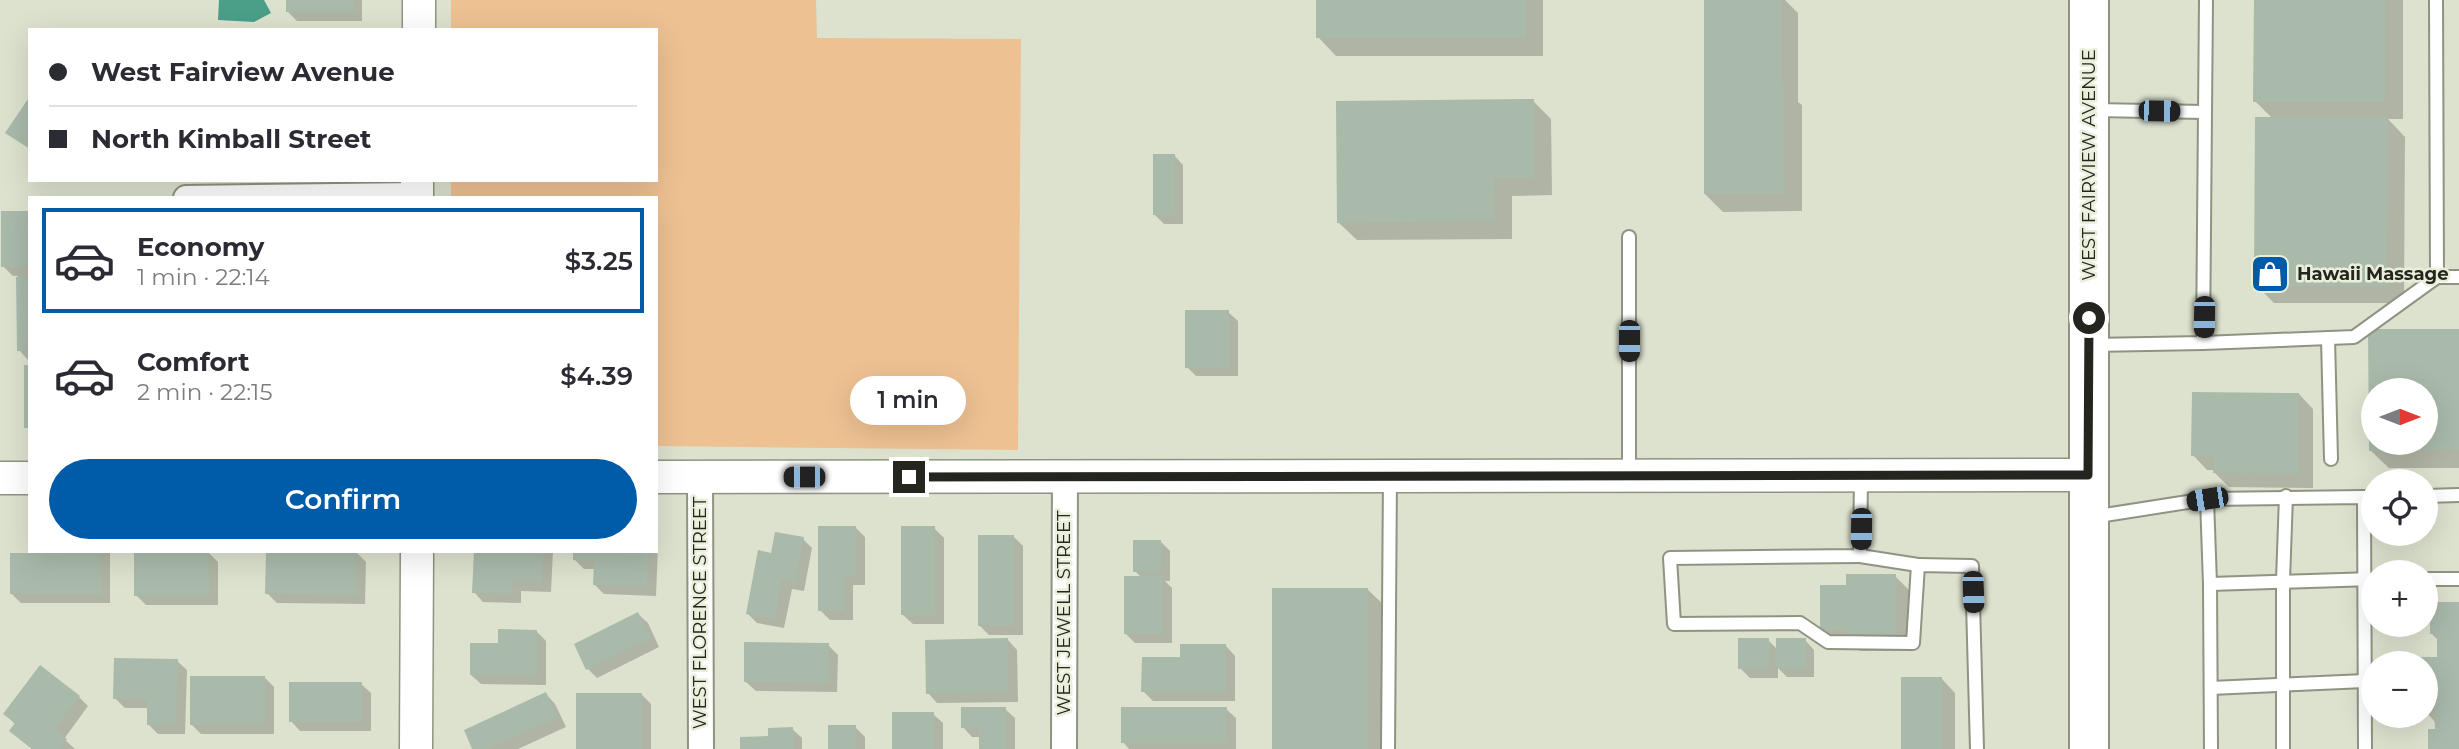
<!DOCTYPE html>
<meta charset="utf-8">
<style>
:root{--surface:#fff;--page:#f2f2f3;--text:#2b2b33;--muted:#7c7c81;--line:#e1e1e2;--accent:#005ba8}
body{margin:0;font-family:Montserrat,sans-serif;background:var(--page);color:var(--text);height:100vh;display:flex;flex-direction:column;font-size:26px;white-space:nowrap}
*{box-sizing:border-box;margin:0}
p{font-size:23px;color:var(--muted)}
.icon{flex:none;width:38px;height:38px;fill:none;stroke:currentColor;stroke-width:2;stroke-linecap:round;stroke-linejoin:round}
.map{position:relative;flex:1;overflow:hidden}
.drawer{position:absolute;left:28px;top:196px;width:630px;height:357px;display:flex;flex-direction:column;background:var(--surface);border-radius:0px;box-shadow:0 7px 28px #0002}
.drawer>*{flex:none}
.banner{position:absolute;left:28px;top:28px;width:630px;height:154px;border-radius:0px;box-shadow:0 7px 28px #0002;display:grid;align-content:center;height:154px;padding:0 21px;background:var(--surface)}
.needle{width:46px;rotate:90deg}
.controls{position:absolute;left:2361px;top:378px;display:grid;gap:14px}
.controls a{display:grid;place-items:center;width:77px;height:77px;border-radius:50%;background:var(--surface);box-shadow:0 7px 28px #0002;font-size:35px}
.end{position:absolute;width:32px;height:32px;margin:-16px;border:9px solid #23251e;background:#fff;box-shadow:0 0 0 4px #fff}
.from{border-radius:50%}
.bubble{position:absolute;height:49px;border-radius:24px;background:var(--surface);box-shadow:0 7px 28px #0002;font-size:23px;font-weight:600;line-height:49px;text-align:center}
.car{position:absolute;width:21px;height:42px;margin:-21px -10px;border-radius:9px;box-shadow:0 0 5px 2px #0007;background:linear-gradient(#222 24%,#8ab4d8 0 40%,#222 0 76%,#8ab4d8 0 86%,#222 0)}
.banner b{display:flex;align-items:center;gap:24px;height:66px;font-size:26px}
.banner b+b{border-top:2px solid var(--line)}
.banner i{width:18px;height:18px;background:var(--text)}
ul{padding:12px 0 0;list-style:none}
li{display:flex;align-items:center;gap:21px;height:105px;margin:0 14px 10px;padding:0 7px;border:4px solid transparent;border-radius:0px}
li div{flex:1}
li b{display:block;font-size:26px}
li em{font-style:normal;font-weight:600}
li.active{border-color:var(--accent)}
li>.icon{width:63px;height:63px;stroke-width:1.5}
.action{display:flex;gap:14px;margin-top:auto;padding:14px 21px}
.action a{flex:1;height:80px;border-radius:42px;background:var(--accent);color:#fff;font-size:28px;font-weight:600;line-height:80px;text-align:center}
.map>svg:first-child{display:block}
</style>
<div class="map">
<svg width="2459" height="749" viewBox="0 0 2459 749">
<rect width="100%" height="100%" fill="#dce2ce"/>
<polygon fill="#edc192" points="451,0 816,0 817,38 1021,39 1018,450 656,446 656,198 451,198 451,180 656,180 656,30 451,30"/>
<polygon fill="#4a9f89" points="219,0 264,0 271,13 254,22 218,20"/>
<g fill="#0003" fill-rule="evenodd">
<polygon points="287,0 362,0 362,21 297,21 287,11"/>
<polygon points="1318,0 1543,0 1543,56 1336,56 1318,37"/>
<polygon points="1705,0 1785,0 1798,13 1798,102 1802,105 1802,211 1723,212 1705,194"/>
<polygon points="2255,0 2403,0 2403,119 2388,119 2405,137 2404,303 2274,303 2256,285 2273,119 2255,101"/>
<polygon points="1533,101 1551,119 1552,195 1512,196 1512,239 1357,240 1338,222"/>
<polygon points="1174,155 1183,165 1183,224 1164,224 1154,214"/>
<polygon points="30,213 30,360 28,360 19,350 18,276 13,276 3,266"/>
<polygon points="1228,312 1238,321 1238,376 1196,376 1187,367"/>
<path d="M 2459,330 L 2459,468 L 2389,468 L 2370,450 L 2370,331 ZM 2373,390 L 2426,390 L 2426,443 L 2373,443 Z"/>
<polygon points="2299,394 2313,409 2313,488 2229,487 2215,473 2215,470 2207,470 2193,455"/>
<polygon points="855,527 865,537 865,585 853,585 853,620 830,620 820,610"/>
<polygon points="934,528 944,538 944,624 913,624 903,615"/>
<polygon points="1013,536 1023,546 1023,635 989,635 979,625"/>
<polygon points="803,539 812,548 804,591 792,589 784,628 757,623 748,614 772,555"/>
<polygon points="1161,542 1170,551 1170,581 1165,581 1172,588 1172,643 1135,643 1125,633 1142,578 1135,571"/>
<polygon points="656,546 658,547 656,596 604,594 595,585 595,569 584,569 574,559 575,551 656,551"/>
<polygon points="66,551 110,551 110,603 21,603 11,593 66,555"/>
<polygon points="475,551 553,551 551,592 521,591 521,603 483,602 474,592"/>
<polygon points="208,552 218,562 218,605 146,605 136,595"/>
<polygon points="356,552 366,562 365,604 277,603 267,593"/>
<polygon points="1895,576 1909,590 1909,651 1860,651 1852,643 1836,643 1821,629 1848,587"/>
<polygon points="1367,589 1386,607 1386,749 1274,749"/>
<polygon points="2459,604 2459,749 2430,749 2437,730 2436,723 2426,712 2426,663 2419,663 2419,659 2438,659 2438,640 2432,634"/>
<polygon points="638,614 648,623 659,647 597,678 588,669"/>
<polygon points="536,631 546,641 546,685 481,684 471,675"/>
<polygon points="1008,640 1017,650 1018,702 937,703 928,693"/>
<polygon points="1768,640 1777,649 1805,640 1814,650 1814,677 1787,677 1778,668 1778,678 1750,678 1740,668"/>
<polygon points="828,645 838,655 837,692 756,691 746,682"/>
<polygon points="1226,646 1235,656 1235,701 1153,701 1143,691 1181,659"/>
<polygon points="177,661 187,670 185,734 158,734 148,724 149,708 125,708 115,698"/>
<polygon points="264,677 274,687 274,734 201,734 192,725"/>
<polygon points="1941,678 1955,693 1955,749 1903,749"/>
<polygon points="361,684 371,693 371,731 300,731 291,721"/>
<polygon points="546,694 555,704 566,727 518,749 474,749"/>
<polygon points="641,694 651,704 651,749 578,749"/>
<polygon points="79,697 88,706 64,739 75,749 32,749 11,731 16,725 5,714"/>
<polygon points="1005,709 1015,718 1015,749 981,749 981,737 972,737 963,727"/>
<polygon points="1226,709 1236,718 1236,749 1129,749 1123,742"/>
<polygon points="933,714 943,723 943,749 893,749"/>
<polygon points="855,727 865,737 865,749 830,749"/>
<polygon points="792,729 802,738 802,749 742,749"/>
</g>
<g fill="#a9b9aa" fill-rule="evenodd">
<polygon points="286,0 353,0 354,12 286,12"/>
<rect x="1316" y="0" width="210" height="38"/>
<polygon points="1704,0 1781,0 1781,85 1784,85 1785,194 1704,194"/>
<polygon points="2254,0 2385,0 2385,102 2253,102"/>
<polygon points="30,96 30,149 5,133"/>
<polygon points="1534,99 1534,178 1494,178 1495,221 1337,223 1336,101"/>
<polygon points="2255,117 2388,117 2387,286 2254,286"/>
<rect x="1153" y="154" width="22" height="61"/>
<rect x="1" y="211" width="29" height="56"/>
<polygon points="16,277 30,277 30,351 17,351"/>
<rect x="1185" y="310" width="44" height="58"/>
<path d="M 2368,329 L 2459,329 L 2459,450 L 2369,451 ZM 2373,390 L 2426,390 L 2426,443 L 2373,443 Z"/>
<rect x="24" y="365" width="6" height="63"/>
<polygon points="2192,392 2299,393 2299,474 2213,473 2214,457 2191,456"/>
<polygon points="818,526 856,526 856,576 844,576 844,611 818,611"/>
<rect x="901" y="526" width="34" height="89"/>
<polygon points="775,532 804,537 795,583 782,580 775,620 746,614 758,550 771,553"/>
<rect x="978" y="535" width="36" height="91"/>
<rect x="1133" y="540" width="28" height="32"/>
<polygon points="64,551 101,551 101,594 10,594 10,553 64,553"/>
<rect x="134" y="551" width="75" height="45"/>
<polygon points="266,551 357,551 356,595 265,594"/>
<polygon points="474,551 543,551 542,583 512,582 512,594 472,593"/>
<polygon points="573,551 648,551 647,587 593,585 594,561 573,560"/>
<polygon points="1846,574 1896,574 1896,638 1844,638 1844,630 1820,630 1820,585 1846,585"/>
<rect x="1124" y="576" width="39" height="58"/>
<rect x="1272" y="588" width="96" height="161"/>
<polygon points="2430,602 2459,602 2459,749 2428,749 2428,729 2435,729 2434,706 2426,706 2426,663 2417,663 2417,657 2437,657 2437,634 2430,634"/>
<polygon points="638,612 651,638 586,670 574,644"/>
<polygon points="498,629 537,630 537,676 470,675 470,643 498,643"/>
<polygon points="1008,638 1009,693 926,694 925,640"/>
<rect x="1738" y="638" width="31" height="31"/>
<rect x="1776" y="638" width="30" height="30"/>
<polygon points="744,642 829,643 828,683 744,682"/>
<polygon points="1180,644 1226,644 1226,693 1141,692 1142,657 1180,657"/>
<polygon points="114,658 178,659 176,725 147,725 147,700 113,699"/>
<polygon points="40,665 80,696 55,729 67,739 59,749 32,749 9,731 15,723 3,714"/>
<rect x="190" y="676" width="75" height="49"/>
<rect x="1901" y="677" width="41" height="72"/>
<rect x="289" y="682" width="73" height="40"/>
<polygon points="546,692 558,717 488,749 472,749 464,730"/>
<rect x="576" y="693" width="66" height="56"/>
<polygon points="961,707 1006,707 1006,749 979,749 979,728 961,728"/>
<rect x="1121" y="707" width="106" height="36"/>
<rect x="892" y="712" width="42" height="37"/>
<rect x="828" y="725" width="28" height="24"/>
<polygon points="793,727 794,749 740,749 740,737 768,736 768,728"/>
</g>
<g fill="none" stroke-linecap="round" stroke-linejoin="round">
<defs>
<g id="service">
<polyline points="2436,0 2437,277 2459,277"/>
<polyline points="2094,110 2205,112"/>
<polyline points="2328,338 2331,459"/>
<polyline points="2203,343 2354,337 2437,277"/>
<polyline points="2092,345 2203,343 2206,0"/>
<polyline points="1629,474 1629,237"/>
<polyline points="1861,475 1860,556 1670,558 1674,624 1800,623 1828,642 1913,643 1918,565 1972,566 1977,749"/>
<polyline points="2426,496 2459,495"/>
<polyline points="2207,499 2210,584 2211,749"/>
<polyline points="2092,517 2207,499 2364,497 2365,749"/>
<polyline points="1860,556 1918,565"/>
<polyline points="2426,579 2459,579"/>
<polyline points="2210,584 2373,579"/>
<polyline points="2211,688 2365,681"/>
<polyline points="1388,749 1390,476"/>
<polyline points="2283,749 2283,581 2286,496"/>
</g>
<g id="minor">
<polyline points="186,198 417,195"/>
<polyline points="700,477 701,749"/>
<polyline points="1064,749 1065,476"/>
</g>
<g id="tertiary">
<polyline points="419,30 419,0"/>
<polyline points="417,198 417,180"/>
<polyline points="656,477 2089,475"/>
<polyline points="0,478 30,478"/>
<polyline points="416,749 417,551"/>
</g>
<polyline id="primary" points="2089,749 2089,0"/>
</defs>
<use href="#service" stroke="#8e9481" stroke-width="16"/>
<use href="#minor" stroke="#8e9481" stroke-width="28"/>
<use href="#tertiary" stroke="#8e9481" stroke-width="35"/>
<use href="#primary" stroke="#8e9481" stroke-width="42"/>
<use href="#service" stroke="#fff" stroke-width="12"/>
<use href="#minor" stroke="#fff" stroke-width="24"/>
<use href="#tertiary" stroke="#fff" stroke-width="32"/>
<use href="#primary" stroke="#fff" stroke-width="38"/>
</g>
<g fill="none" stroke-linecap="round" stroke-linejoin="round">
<polyline stroke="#23251e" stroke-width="9" points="909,477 2088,475 2089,318"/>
</g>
<defs>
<symbol id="shop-square" viewBox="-11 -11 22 22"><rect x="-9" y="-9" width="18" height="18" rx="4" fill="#005ba8" stroke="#e9efdb"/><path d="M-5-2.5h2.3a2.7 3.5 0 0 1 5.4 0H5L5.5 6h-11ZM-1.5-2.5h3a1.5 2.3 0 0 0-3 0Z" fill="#fff"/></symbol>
</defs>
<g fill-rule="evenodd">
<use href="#shop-square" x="2248" y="252" width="44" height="44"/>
</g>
<g text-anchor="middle" stroke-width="5" stroke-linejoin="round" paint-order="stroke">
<g font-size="18" fill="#23251e" stroke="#e9efdb">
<text transform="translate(2089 165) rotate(-90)" y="6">WEST FAIRVIEW AVENUE</text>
<text transform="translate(700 613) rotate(-90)" y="6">WEST FLORENCE STREET</text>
<text transform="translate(1064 613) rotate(-90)" y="6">WEST JEWELL STREET</text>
</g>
<g font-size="18" font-weight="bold" fill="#23251e" stroke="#e9efdb" text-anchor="start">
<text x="2297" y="280">Hawaii Massage</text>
</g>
</g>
</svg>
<div class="controls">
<a><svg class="needle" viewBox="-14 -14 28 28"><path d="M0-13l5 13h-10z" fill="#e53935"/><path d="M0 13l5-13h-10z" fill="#7c7c81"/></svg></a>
<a><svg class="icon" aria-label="locate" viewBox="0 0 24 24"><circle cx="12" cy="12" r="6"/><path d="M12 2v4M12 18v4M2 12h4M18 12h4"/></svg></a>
<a>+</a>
<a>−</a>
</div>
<i class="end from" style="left:2089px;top:318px"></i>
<i class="end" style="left:909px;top:477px"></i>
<div class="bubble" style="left:850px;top:376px;width:116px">1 min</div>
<i class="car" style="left:2159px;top:111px;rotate:91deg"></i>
<i class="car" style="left:2204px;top:317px;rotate:181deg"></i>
<i class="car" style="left:1629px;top:341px;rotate:180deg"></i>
<i class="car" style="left:804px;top:477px;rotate:270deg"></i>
<i class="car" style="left:2207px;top:499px;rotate:261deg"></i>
<i class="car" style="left:1861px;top:529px;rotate:181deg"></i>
<i class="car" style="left:1973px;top:592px;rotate:178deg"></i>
<div class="banner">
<b><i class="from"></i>West Fairview Avenue</b>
<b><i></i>North Kimball Street</b>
</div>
<section class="drawer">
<ul>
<li class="active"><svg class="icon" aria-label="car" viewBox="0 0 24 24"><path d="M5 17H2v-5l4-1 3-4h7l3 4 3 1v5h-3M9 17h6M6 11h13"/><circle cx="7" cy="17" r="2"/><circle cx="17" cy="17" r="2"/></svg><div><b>Economy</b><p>1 min · 22:14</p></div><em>$3.25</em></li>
<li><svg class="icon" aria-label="car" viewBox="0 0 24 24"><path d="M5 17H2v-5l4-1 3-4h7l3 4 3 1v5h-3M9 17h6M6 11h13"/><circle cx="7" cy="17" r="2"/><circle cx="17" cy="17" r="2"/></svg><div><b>Comfort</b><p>2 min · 22:15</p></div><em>$4.39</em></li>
</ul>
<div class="action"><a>Confirm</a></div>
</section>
</div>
